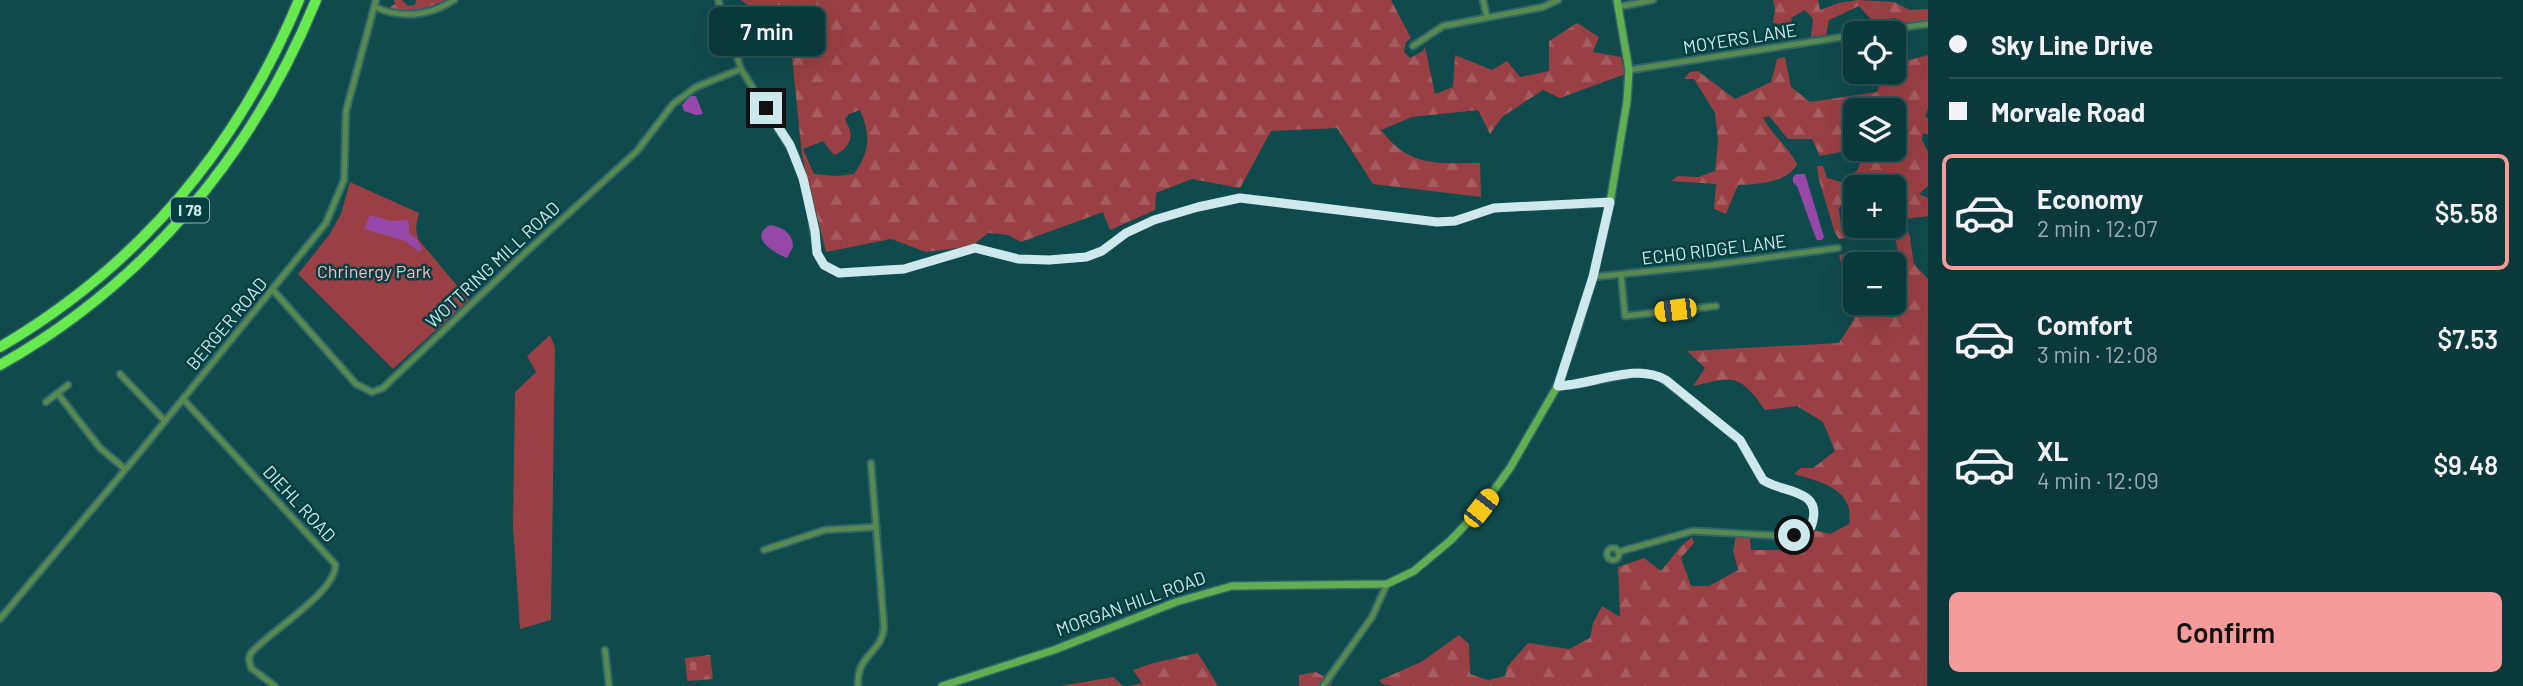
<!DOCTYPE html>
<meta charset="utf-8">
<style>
:root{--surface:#0b383a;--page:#143f42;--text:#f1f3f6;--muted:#9aacaf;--line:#2b5254;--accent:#f59b9a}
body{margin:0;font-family:Barlow,sans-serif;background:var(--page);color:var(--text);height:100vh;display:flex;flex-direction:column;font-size:26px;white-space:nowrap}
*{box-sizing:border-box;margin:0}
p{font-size:23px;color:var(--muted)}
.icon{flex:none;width:38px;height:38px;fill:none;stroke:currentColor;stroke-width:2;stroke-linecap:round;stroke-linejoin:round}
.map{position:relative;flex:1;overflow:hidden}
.details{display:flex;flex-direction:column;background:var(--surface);width:595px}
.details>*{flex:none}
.banner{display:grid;align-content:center;height:154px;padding:0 21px;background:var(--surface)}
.tools{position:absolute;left:1843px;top:21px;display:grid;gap:14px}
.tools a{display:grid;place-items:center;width:63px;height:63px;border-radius:10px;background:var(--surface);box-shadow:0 7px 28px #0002,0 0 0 2px var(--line);font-size:35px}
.end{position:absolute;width:32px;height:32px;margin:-16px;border:9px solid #cee9eb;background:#111;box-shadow:0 0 0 4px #111}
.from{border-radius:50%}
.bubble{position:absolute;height:49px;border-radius:10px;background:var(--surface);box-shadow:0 7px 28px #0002,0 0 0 2px var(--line);font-size:23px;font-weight:600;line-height:49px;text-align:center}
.car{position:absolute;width:21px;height:42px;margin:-21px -10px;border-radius:9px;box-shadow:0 0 5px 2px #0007;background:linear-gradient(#f5c518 24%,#345 0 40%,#f5c518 0 76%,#345 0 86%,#f5c518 0)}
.banner b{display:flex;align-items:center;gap:24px;height:66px;font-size:26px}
.banner b+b{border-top:2px solid var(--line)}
.banner i{width:18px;height:18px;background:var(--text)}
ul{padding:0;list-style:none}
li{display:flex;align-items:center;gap:21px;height:116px;margin:0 14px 10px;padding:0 7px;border:4px solid transparent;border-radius:10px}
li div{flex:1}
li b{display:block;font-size:26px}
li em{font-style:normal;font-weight:600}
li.active{border-color:var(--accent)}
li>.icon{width:63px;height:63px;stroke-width:1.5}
.action{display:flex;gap:14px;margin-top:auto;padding:14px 21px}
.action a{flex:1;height:80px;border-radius:10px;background:var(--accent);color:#111;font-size:28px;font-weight:600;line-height:80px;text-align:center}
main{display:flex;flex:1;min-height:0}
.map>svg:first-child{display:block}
</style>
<main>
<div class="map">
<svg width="1928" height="686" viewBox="0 0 1928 686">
<defs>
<pattern id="forest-firs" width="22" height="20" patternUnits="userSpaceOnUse" patternTransform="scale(1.75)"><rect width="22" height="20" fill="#984043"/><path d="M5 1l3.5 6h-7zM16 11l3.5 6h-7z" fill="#a55c5e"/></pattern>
<pattern id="cemetery-stones" width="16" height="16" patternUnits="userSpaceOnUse" patternTransform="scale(1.75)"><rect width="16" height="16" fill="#984043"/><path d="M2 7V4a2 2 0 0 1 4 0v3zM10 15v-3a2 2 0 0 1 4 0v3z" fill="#a55c5e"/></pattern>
</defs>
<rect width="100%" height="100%" fill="#0f4a4d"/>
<g fill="#984043">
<polygon points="350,182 419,213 416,227 418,239 469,300 393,369 298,274 329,235 341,214"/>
<polygon points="550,335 555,347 551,620 520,629 513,526 515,392 536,372 527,356"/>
</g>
<g fill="url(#forest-firs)" fill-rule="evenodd">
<path d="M 394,0 L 402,0 L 408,6 L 415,5 L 416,0 L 445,0 C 429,9 410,11 392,10 L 390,7 L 395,4 Z"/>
<path d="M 741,0 L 1391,0 L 1411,38 L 1406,42 L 1404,52 L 1410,58 L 1423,51 L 1425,47 L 1435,94 L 1453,87 L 1455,55 L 1492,70 L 1507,61 L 1520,77 L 1549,71 L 1549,41 L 1577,23 L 1599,37 L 1593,52 L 1621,57 L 1625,74 L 1560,98 L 1543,90 L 1502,117 L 1490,134 L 1478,110 L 1412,117 L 1381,130 C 1410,168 1438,163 1480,163 L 1481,197 L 1373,184 L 1337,128 L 1271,131 L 1240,188 L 1192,179 L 1156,193 L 1155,210 L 1110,230 L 1103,212 L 1021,242 L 1008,235 L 988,233 L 972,246 L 926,252 L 891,239 L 826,252 L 802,156 L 790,37 ZM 860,110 C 871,136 870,151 854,174 L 836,176 L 814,174 L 803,149 L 823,141 L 834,155 C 844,152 853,142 850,131 C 849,126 846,123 845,119 L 849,114 Z"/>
<polygon points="1773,0 1818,0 1820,10 1839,3 1857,0 1894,2 1910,10 1928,9 1928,20 1902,23 1895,18 1879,20 1876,25 1859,6 1829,20 1826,35 1811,37 1813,19 1805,10 1791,18 1795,38 1789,40 1779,24 1773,23 1775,9"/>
<path d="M 1928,55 L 1928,109 L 1925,116 L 1928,119 L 1928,135 L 1923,133 L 1922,140 L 1928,152 L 1928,186 L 1919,194 L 1928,198 L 1928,216 L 1905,219 L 1900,187 L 1894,189 L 1894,187 L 1855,187 L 1855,197 L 1844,198 L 1839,209 L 1841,228 L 1855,223 L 1855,226 L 1870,226 L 1854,236 L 1839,239 L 1835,233 L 1819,180 L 1817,166 L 1823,166 L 1827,178 L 1841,182 C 1858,171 1862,170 1860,149 L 1894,149 L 1894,110 L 1855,110 L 1856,149 L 1820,156 L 1812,139 L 1788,139 L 1769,116 L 1763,118 C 1773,136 1788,146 1797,164 C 1788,183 1756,184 1738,185 L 1726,214 L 1714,209 L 1716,184 L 1671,181 L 1678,176 L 1698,177 L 1715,171 L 1718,141 L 1715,113 L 1694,79 L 1684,79 L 1690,72 L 1698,71 L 1735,99 L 1771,82 L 1777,59 L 1785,57 L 1791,87 L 1810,102 L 1877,92 L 1885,72 L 1894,72 L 1894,64 Z"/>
<path d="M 1909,232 L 1914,264 L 1928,279 L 1927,686 L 1393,686 L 1382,684 L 1380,680 L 1421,662 L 1459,635 L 1469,644 L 1470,674 L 1488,680 L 1505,676 L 1507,667 L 1528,643 L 1569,649 L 1590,638 L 1593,623 L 1602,606 L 1620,617 L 1618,567 L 1644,558 L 1661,571 L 1681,546 L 1692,537 L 1694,543 L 1681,558 L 1691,586 L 1709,586 L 1738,570 L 1733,551 L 1736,536 L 1750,537 L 1751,550 L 1780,550 L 1782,538 L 1805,535 L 1813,530 L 1830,534 L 1849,524 C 1855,489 1821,482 1794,474 L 1801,468 L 1813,468 L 1835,451 L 1823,422 L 1797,406 L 1765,410 C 1740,374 1734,376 1693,386 L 1705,368 L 1687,351 L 1839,343 L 1854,319 L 1839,255 L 1857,251 L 1865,264 L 1855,264 L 1855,303 L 1894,303 L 1894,268 L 1901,266 L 1895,238 Z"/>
<polygon points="1198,653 1218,686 1129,686 1142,683 1133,670 1153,663"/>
<polygon points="1316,672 1332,681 1331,686 1299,686 1299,675"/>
<polygon points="1113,677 1123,686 1060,686"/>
</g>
<polygon fill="url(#cemetery-stones)" points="710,655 713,679 687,681 685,658"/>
<g fill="#9747a7">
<polygon points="690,96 696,96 703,114 696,115 684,111 682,105"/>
<polygon points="1796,174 1805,174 1824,237 1822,240 1817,240 1815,236 1797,186 1793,182 1793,177"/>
<polygon points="370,215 391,221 407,220 409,223 409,233 418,240 422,249 419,252 405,241 364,229"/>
<path d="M 770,225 C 783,227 793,234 793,247 L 787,258 C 773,252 748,238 770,225 Z"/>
</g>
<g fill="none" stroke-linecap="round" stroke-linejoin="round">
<defs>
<g id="minor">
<polyline points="718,0 741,69 796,157 808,196 817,253 824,265 839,273 904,269 975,248 1019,259 1049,260 1086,257 1102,251 1126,233 1154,220 1194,208 1240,198 1437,222 1455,221 1494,208 1610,203"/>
<polyline points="1483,0 1487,17"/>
<path d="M 375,7 C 401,19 430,16 454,0"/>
<polyline points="1618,7 1653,0"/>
<polyline points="1863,33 1928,24"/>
<polyline points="1413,46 1443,26 1543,7 1558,0"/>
<polyline points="1629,70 1855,35"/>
<polyline points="1621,275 1625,316 1716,306"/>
<polyline points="1593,277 1712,265 1838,248"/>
<polyline points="273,290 356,384 372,392 383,388 525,253 637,151 673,104 696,87 741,69"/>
<polyline points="120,374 165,421"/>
<path d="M 1558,385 L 1573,385 L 1640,372 L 1660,377 L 1740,440 L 1763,480 C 1784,494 1826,489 1811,527 L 1802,533 L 1786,536 L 1693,531 L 1618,552"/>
<polyline points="58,394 100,448 125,469"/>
<path d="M 183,399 L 335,564 C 339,590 269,632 251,653 L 249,658 L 251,668 L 275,686"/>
<polyline points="46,402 68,385"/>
<circle cx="1613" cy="554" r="6"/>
<polyline points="764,550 825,530 876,527"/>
<polyline points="0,619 135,458 326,223 344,180 346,111 376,0"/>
<polyline points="605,650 609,686"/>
<path d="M 858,686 C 856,654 882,654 884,627 L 871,463"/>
<polyline points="1323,686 1372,617 1387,584"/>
</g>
<polyline id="secondary" points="942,686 1054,650 1176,602 1232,586 1387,584 1414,571 1451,540 1481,508 1510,468 1558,385 1576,333 1593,277 1610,203 1627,101 1629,70 1617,0"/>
<g id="motorway">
<path d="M 0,347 C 140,265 237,149 299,0"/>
<path d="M 0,365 C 146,283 253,154 316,0"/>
</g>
</defs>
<use href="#minor" stroke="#316769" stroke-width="9"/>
<use href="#secondary" stroke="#316769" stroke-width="10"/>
<use href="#motorway" stroke="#316769" stroke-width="13"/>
<use href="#minor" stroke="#58894f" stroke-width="5"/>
<use href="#secondary" stroke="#60b051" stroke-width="7"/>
<use href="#motorway" stroke="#68e94e" stroke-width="10"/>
</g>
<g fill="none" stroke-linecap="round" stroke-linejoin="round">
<path stroke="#cee9eb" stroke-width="9" d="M 766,108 L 790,145 L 803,178 L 815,231 L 817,253 L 824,265 L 839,273 L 904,269 L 975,248 L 1018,259 L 1049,260 L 1086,257 L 1102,251 L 1126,233 L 1154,220 L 1198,207 L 1240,198 L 1437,222 L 1455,221 L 1494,208 L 1610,202 L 1593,277 L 1558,386 C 1592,385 1637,362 1666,380 L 1740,440 L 1763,480 C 1784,494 1825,488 1811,527 L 1794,535"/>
</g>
<g text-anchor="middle" stroke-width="5" stroke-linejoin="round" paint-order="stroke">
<rect fill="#003f42" stroke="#90b6b8" stroke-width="2" x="171" y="197.5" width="38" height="25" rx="5"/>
<g font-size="16" font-weight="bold" fill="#cee9eb">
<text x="190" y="216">I 78</text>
</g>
<g font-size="18" fill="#cee9eb" stroke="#003f42">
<text transform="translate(1740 39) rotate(-9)" y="6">MOYERS LANE</text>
<text transform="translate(1714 250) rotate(-7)" y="6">ECHO RIDGE LANE</text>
<text transform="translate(493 265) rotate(-43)" y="6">WOTTRING MILL ROAD</text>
<text transform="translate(227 324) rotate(-50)" y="6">BERGER ROAD</text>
<text transform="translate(299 504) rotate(47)" y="6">DIEHL ROAD</text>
<text transform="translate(1131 604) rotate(-20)" y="6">MORGAN HILL ROAD</text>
</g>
<g font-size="18" fill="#febbb9" stroke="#003f42">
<text x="374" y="278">Chrinergy Park</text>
</g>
</g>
</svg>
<div class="tools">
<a><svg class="icon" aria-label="locate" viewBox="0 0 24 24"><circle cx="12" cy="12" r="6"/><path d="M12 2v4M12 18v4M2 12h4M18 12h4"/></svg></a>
<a><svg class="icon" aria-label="layers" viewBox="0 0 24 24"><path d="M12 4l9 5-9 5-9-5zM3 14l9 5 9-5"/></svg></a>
<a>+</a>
<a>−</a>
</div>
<i class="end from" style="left:1794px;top:535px"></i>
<i class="end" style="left:766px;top:108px"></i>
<div class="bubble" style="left:709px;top:7px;width:116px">7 min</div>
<i class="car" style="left:1675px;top:310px;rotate:263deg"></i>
<i class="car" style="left:1481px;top:508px;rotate:38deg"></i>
</div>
<section class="details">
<div class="banner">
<b><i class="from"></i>Sky Line Drive</b>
<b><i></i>Morvale Road</b>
</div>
<ul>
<li class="active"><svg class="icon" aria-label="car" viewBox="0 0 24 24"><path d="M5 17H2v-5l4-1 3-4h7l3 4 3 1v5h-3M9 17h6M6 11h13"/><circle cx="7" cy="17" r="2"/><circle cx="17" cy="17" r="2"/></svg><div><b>Economy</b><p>2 min · 12:07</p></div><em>$5.58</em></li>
<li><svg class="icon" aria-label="car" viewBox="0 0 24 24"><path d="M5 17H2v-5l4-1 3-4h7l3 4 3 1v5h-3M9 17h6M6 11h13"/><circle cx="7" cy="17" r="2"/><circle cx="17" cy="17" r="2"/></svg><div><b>Comfort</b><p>3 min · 12:08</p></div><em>$7.53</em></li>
<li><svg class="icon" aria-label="car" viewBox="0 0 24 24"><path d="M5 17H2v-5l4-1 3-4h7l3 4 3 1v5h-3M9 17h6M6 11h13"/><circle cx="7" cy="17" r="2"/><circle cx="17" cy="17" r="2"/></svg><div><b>XL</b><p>4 min · 12:09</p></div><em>$9.48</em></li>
</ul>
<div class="action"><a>Confirm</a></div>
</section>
</main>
